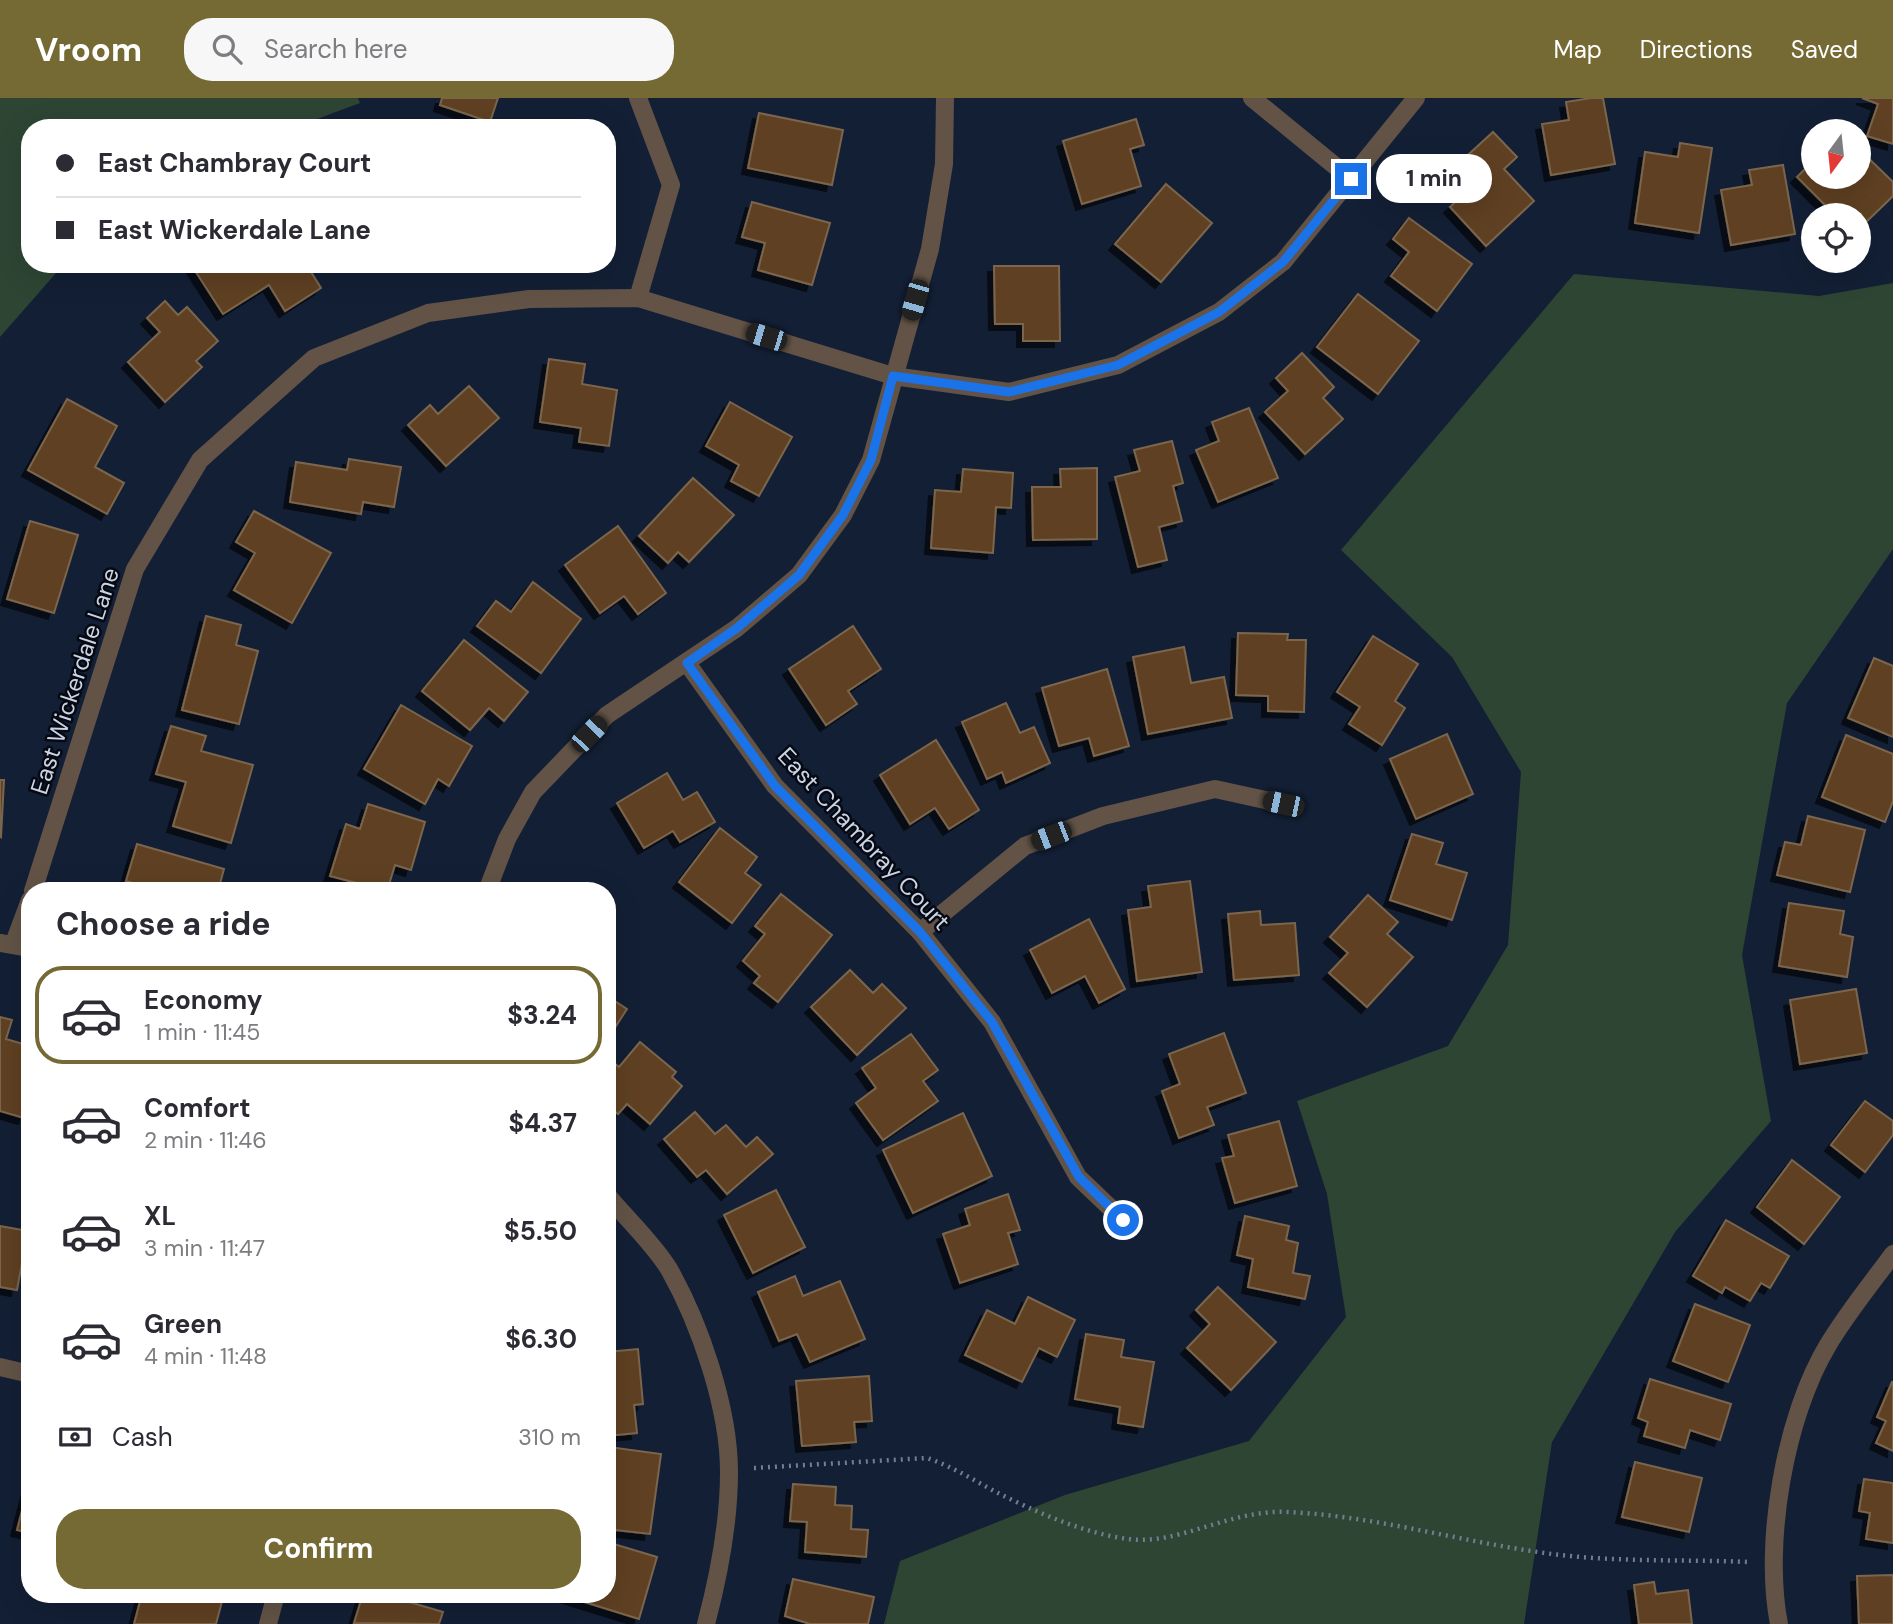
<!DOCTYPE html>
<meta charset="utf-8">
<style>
:root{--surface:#fff;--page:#f7f7f7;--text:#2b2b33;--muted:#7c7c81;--line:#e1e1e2;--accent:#756a34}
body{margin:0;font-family:"DM Sans",sans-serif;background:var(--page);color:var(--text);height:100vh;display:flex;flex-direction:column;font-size:26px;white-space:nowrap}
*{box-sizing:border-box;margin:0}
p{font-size:23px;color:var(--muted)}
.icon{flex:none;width:38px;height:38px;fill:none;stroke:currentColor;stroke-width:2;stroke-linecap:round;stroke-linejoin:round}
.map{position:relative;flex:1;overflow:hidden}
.side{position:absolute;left:21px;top:784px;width:595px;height:721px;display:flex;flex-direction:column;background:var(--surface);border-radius:28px;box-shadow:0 7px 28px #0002}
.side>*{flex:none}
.top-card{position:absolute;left:21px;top:21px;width:595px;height:154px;border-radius:28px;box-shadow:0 7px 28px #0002;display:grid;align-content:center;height:154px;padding:0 35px;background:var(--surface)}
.needle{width:46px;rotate:195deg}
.tools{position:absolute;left:1801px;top:21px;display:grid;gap:14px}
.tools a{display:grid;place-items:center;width:70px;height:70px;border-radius:50%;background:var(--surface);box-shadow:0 7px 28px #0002;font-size:35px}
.end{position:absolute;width:32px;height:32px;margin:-16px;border:9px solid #1a73e8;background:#fff;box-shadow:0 0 0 4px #fff}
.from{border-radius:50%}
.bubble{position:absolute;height:49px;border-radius:24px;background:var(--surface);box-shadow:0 7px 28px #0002;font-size:23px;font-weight:700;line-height:49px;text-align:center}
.car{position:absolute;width:21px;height:42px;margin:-21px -10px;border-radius:9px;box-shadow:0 0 5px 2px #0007;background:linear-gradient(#222 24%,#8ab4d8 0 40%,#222 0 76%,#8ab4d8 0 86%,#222 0)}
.top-card b{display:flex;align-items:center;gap:24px;height:66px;font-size:26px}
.top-card b+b{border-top:2px solid var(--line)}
.top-card i{width:18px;height:18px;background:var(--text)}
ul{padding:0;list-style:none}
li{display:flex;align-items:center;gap:21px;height:98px;margin:0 14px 10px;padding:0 21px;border:4px solid transparent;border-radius:28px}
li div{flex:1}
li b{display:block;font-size:26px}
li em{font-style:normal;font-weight:700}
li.on{border-color:var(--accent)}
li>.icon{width:63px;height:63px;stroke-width:1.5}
h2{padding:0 35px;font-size:32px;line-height:84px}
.pay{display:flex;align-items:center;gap:18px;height:77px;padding:0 35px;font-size:26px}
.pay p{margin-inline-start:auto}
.primary-button{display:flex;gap:14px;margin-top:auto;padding:14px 35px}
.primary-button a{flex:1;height:80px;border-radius:28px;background:var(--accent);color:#fff;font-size:28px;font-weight:700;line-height:80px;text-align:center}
header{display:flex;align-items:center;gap:42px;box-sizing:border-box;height:98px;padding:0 35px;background:var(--accent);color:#fff}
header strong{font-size:33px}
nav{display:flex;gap:38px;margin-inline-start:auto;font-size:24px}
.search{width:490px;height:63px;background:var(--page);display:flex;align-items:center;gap:18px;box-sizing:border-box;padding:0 24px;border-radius:28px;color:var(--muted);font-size:26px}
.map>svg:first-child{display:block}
</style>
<header>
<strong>Vroom</strong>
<div class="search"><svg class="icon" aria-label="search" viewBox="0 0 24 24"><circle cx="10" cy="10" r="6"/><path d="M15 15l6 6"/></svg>Search here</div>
<nav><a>Map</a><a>Directions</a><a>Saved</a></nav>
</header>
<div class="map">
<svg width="1893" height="1526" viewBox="0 0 1893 1526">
<defs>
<filter id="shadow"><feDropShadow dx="-6" dy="6" stdDeviation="0" flood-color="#0009"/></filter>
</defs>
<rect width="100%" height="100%" fill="#131f35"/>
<g fill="#2e4534">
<polygon points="0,0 358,0 360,5 293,30 30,30 30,166 64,166 0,239"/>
<polygon points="1574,176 1819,198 1893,185 1893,451 1787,605 1742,857 1771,1023 1675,1134 1552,1344 1524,1526 884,1526 900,1463 1065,1397 1249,1343 1346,1219 1327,1096 1297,1003 1448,948 1508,847 1521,674 1452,559 1341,452"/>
</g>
<g fill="#5e4120" stroke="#7b654d" stroke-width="2" filter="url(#shadow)">
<polygon points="442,0 498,0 490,24 440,7"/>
<polygon points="1591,0 1603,0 1615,66 1551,77 1542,26 1569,22 1566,4"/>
<polygon points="1893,0 1893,46 1867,38 1878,6 1862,0"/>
<polygon points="759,15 843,32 832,87 748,70"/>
<polygon points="1136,21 1144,47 1130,51 1141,88 1082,106 1063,43"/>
<polygon points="1493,34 1517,59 1504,71 1534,103 1486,148 1450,109 1475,85 1458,66"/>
<polygon points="1680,45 1712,50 1699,135 1635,125 1645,54 1678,59"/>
<polygon points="1858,50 1893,84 1893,98 1858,132 1858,117 1835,117 1797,79 1813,63 1813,79 1858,79"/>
<polygon points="1783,67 1795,136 1731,147 1721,92 1752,87 1749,72"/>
<polygon points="1166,86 1212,125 1161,184 1115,146"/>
<polygon points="752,104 830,125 812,187 758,172 765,145 742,139"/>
<polygon points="1409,120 1472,166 1437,213 1391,178 1409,154 1393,141"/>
<polygon points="194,166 288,166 291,171 297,166 306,166 321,190 285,213 269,187 223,216 192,168"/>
<polygon points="994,168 1059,168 1060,243 1023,243 1023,226 995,226"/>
<polygon points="1358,196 1419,243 1378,296 1317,249"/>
<polygon points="165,203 178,217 187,209 218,243 196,263 202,269 165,304 128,264 160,234 147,220"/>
<polygon points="1302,255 1334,289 1323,300 1343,321 1305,356 1265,314 1288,293 1276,280"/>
<polygon points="549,261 585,266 582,286 617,292 609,348 579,344 581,330 540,324"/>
<polygon points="469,288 499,320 446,368 408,327 430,307 438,316"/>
<polygon points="67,301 117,328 95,369 124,385 107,416 28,372"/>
<polygon points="730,304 792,339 759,398 731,383 739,367 706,348"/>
<polygon points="1249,310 1278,380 1218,404 1196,352 1219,343 1212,324"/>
<polygon points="1172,343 1183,385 1173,388 1182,423 1159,429 1167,462 1138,469 1115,379 1140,373 1134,352"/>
<polygon points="349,361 401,369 394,409 363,404 361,416 290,404 296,364 347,372"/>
<polygon points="1097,370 1097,441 1033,442 1032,389 1061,389 1060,371"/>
<polygon points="963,371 1013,375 1011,410 996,409 993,455 931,450 935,392 961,394"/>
<polygon points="693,380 734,417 689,464 678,454 668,465 639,438"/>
<polygon points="254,413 331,455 292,525 234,492 255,455 236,444"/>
<polygon points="30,423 78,437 54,515 7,501"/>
<polygon points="618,428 666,495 638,516 624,498 600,515 565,467"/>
<polygon points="533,484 581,521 541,575 477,528 496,503 511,514"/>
<polygon points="206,518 241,527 236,547 258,553 239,626 182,612"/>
<polygon points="853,528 881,571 848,593 857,606 826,627 789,571"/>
<polygon points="1238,535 1288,536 1287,542 1306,542 1304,614 1268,613 1268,598 1236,597"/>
<polygon points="1373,538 1418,566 1395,603 1405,610 1382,647 1349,626 1360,609 1337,594"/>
<polygon points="464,542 528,594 504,623 489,610 470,632 422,593"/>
<polygon points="1184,549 1191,585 1224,579 1232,620 1148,636 1133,559"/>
<polygon points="1874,560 1893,568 1893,639 1848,620"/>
<polygon points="1107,571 1129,648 1094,658 1089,640 1059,648 1042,590"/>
<polygon points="1006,605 1020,635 1034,629 1050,665 1006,685 1002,674 987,681 962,624"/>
<polygon points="401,607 472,648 449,688 438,681 425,706 364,671"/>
<polygon points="171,628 206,638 201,653 253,667 231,745 173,728 186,684 156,676"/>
<polygon points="1447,636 1473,696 1416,721 1390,661"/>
<polygon points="1846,637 1893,656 1893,703 1885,724 1822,699"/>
<polygon points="936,642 979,712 949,731 935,710 910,726 880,677"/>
<polygon points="667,675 683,702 697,694 715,724 680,744 673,733 644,750 617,705"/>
<polygon points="0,682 4,682 1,739 0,738"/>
<polygon points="368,706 425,724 411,772 395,767 387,793 330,778 346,726 360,731"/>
<polygon points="1808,718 1865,732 1850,794 1777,777 1785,744 1801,747"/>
<polygon points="720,730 757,759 745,775 761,787 732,825 679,784"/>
<polygon points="1412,736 1443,745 1436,766 1467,775 1452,822 1390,802"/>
<polygon points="137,746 224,771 218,793 149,793 150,790 126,783"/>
<polygon points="1190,783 1202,874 1137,883 1128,812 1151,809 1148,788"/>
<polygon points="781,796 832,837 778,904 754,885 760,878 743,863 765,836 755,828"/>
<polygon points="1368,797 1398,824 1387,836 1413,859 1367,909 1329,875 1348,855 1330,839"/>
<polygon points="1789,805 1844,813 1840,836 1853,839 1847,879 1779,868"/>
<polygon points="1260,813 1261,827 1295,825 1299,877 1234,882 1228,816"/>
<polygon points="1089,821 1125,891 1099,905 1085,878 1052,895 1030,852"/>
<polygon points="850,872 873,895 882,886 906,910 857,957 811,909"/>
<polygon points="1856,891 1867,955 1800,966 1790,902"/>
<polygon points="607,898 627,911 607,942"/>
<polygon points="0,919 12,922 6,941 30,948 30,1001 24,1020 0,1013"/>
<polygon points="1224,935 1246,995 1207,1009 1214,1027 1179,1040 1162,993 1180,986 1169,956"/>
<polygon points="911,936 938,972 923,983 938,1003 883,1042 856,1005 876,990 862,970"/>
<polygon points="640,944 676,974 672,979 682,988 650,1026 627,1006 618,1016 607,1007 607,973 614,965 619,969"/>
<polygon points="1865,1003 1893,1023 1893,1037 1865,1074 1831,1047"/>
<polygon points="695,1014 715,1036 726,1027 746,1049 757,1039 773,1056 727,1096 706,1072 697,1079 664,1041"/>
<polygon points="963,1015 992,1078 913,1115 883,1052"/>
<polygon points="1279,1023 1297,1088 1235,1105 1222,1060 1234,1058 1228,1037"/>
<polygon points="1792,1062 1840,1099 1804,1146 1757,1109"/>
<polygon points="776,1092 805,1149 753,1175 724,1117"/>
<polygon points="1008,1096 1020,1132 1008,1135 1018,1166 960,1185 943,1136 970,1127 965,1111"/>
<polygon points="1245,1118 1289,1128 1286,1142 1298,1145 1293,1175 1310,1178 1305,1201 1248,1189 1253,1161 1237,1157"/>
<polygon points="1726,1122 1789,1158 1770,1190 1761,1185 1750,1203 1725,1189 1722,1195 1693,1178"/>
<polygon points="0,1128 28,1133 17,1192 0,1189"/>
<polygon points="795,1178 803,1198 840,1183 865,1241 810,1264 797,1236 779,1243 758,1194"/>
<polygon points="1218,1189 1276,1244 1231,1292 1187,1250 1210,1226 1196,1212"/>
<polygon points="1028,1199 1075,1222 1057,1259 1039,1250 1022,1284 965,1257 987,1212 1015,1226"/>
<polygon points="1695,1206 1750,1227 1728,1284 1673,1263"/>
<polygon points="1086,1236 1124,1242 1121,1259 1154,1264 1143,1329 1118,1325 1120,1309 1075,1301"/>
<polygon points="638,1251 643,1306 634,1307 637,1335 607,1338 607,1254"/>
<polygon points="869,1278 872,1323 854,1324 856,1344 802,1348 796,1283"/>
<polygon points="1650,1281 1731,1306 1720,1342 1690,1332 1685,1350 1644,1338 1648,1324 1638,1320"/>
<polygon points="1892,1284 1893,1284 1893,1353 1876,1345 1886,1323 1877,1319"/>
<polygon points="609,1349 661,1356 650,1436 607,1431"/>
<polygon points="1635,1364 1702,1380 1689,1434 1622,1419"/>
<polygon points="1864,1381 1893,1385 1893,1445 1866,1441 1870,1415 1859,1413"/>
<polygon points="30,1382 30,1435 17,1432"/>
<polygon points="793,1386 836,1389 835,1407 852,1408 851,1431 868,1432 866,1459 805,1454 807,1424 790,1423"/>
<polygon points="607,1444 657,1459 639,1521 565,1498 607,1496"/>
<polygon points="1893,1477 1893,1526 1859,1526 1857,1478"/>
<polygon points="793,1481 874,1499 868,1526 810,1526 785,1518"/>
<polygon points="1654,1484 1656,1496 1688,1492 1692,1526 1639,1526 1634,1487"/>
<polygon points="142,1496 224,1496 216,1526 134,1526"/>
<polygon points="363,1496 382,1496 443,1514 439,1526 354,1525"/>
</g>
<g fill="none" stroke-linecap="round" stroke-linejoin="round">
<path stroke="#747e91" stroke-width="4.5" stroke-dasharray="2 5" stroke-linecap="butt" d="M 754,1370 L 927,1360 C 951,1368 972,1381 994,1393 C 1034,1413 1082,1435 1128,1441 C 1178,1448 1230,1411 1288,1414 C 1373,1418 1455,1442 1538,1454 C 1609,1465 1679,1461 1749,1464"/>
<g stroke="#625346" stroke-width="18">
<polyline points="638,0 671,87 638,200"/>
<polyline points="1252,0 1351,81"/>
<polyline points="687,565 775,688 920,834 992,924 1078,1079 1123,1122"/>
<polyline points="33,793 135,471 200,362 314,260 428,215 529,201 638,200 893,278 1009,294 1118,267 1219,214 1283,164 1416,0"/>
<polyline points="487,793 507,741 533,694 607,617 737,530 799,477 843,417 871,362 930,151 944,66 945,0"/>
<polyline points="920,834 1025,748 1103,718 1215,691 1283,706"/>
<polyline points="0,845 30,850"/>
<polyline points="14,845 30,802"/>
<path d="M 607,1097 C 627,1121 653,1145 669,1171 C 700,1226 729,1310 729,1374 C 729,1425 719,1477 706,1526"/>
<polyline points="0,1269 30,1276"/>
<polyline points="268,1526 276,1496"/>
<path d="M 1779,1526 C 1763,1445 1785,1318 1828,1247 C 1847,1215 1871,1186 1893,1156"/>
</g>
</g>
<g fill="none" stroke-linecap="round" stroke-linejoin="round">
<polyline stroke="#1a73e8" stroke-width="9" points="1123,1122 1079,1079 992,924 920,834 775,688 687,565 737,530 799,477 843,417 871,362 893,278 1009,294 1118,267 1219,214 1283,164 1351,81"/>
</g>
<g text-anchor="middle" stroke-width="5" stroke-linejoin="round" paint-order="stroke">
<g font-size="24" fill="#ccd4e3" stroke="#050913">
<text transform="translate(75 583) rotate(-72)" y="8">East Wickerdale Lane</text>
<text transform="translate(864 741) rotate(47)" y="8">East Chambray Court</text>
</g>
</g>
</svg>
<div class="tools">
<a><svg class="needle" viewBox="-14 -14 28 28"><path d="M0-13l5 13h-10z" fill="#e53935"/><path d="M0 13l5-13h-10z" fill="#7c7c81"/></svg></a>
<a><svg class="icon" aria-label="locate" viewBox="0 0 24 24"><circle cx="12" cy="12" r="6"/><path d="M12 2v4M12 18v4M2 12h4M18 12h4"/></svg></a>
</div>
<i class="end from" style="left:1123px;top:1122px"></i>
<i class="end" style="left:1351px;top:81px"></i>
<div class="bubble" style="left:1376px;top:56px;width:116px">1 min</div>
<i class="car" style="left:915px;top:202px;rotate:196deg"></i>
<i class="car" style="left:766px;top:239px;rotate:287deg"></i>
<i class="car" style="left:589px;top:636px;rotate:44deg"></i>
<i class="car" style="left:1283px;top:706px;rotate:282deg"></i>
<i class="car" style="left:1051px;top:738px;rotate:249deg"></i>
<div class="top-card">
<b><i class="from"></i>East Chambray Court</b>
<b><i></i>East Wickerdale Lane</b>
</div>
<section class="side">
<h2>Choose a ride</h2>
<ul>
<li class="on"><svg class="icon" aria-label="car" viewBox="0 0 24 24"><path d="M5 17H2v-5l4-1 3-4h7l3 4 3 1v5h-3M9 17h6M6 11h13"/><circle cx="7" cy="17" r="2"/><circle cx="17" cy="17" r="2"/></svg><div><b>Economy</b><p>1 min · 11:45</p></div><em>$3.24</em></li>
<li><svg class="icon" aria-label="car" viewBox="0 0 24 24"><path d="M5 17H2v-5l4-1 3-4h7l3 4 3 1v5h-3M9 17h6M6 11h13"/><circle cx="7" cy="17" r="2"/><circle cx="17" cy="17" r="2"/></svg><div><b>Comfort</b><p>2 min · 11:46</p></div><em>$4.37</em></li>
<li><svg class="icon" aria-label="car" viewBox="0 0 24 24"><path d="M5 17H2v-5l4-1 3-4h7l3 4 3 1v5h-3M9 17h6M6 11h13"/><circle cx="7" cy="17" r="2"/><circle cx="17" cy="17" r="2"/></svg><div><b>XL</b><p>3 min · 11:47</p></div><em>$5.50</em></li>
<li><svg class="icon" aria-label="car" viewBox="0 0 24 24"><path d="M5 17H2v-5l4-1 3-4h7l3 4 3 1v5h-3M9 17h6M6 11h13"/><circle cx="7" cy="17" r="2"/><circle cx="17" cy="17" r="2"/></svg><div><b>Green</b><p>4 min · 11:48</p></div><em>$6.30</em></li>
</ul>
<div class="pay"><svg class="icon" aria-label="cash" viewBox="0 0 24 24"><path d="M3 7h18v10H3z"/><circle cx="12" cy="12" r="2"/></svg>Cash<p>310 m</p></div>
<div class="primary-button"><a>Confirm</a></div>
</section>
</div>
